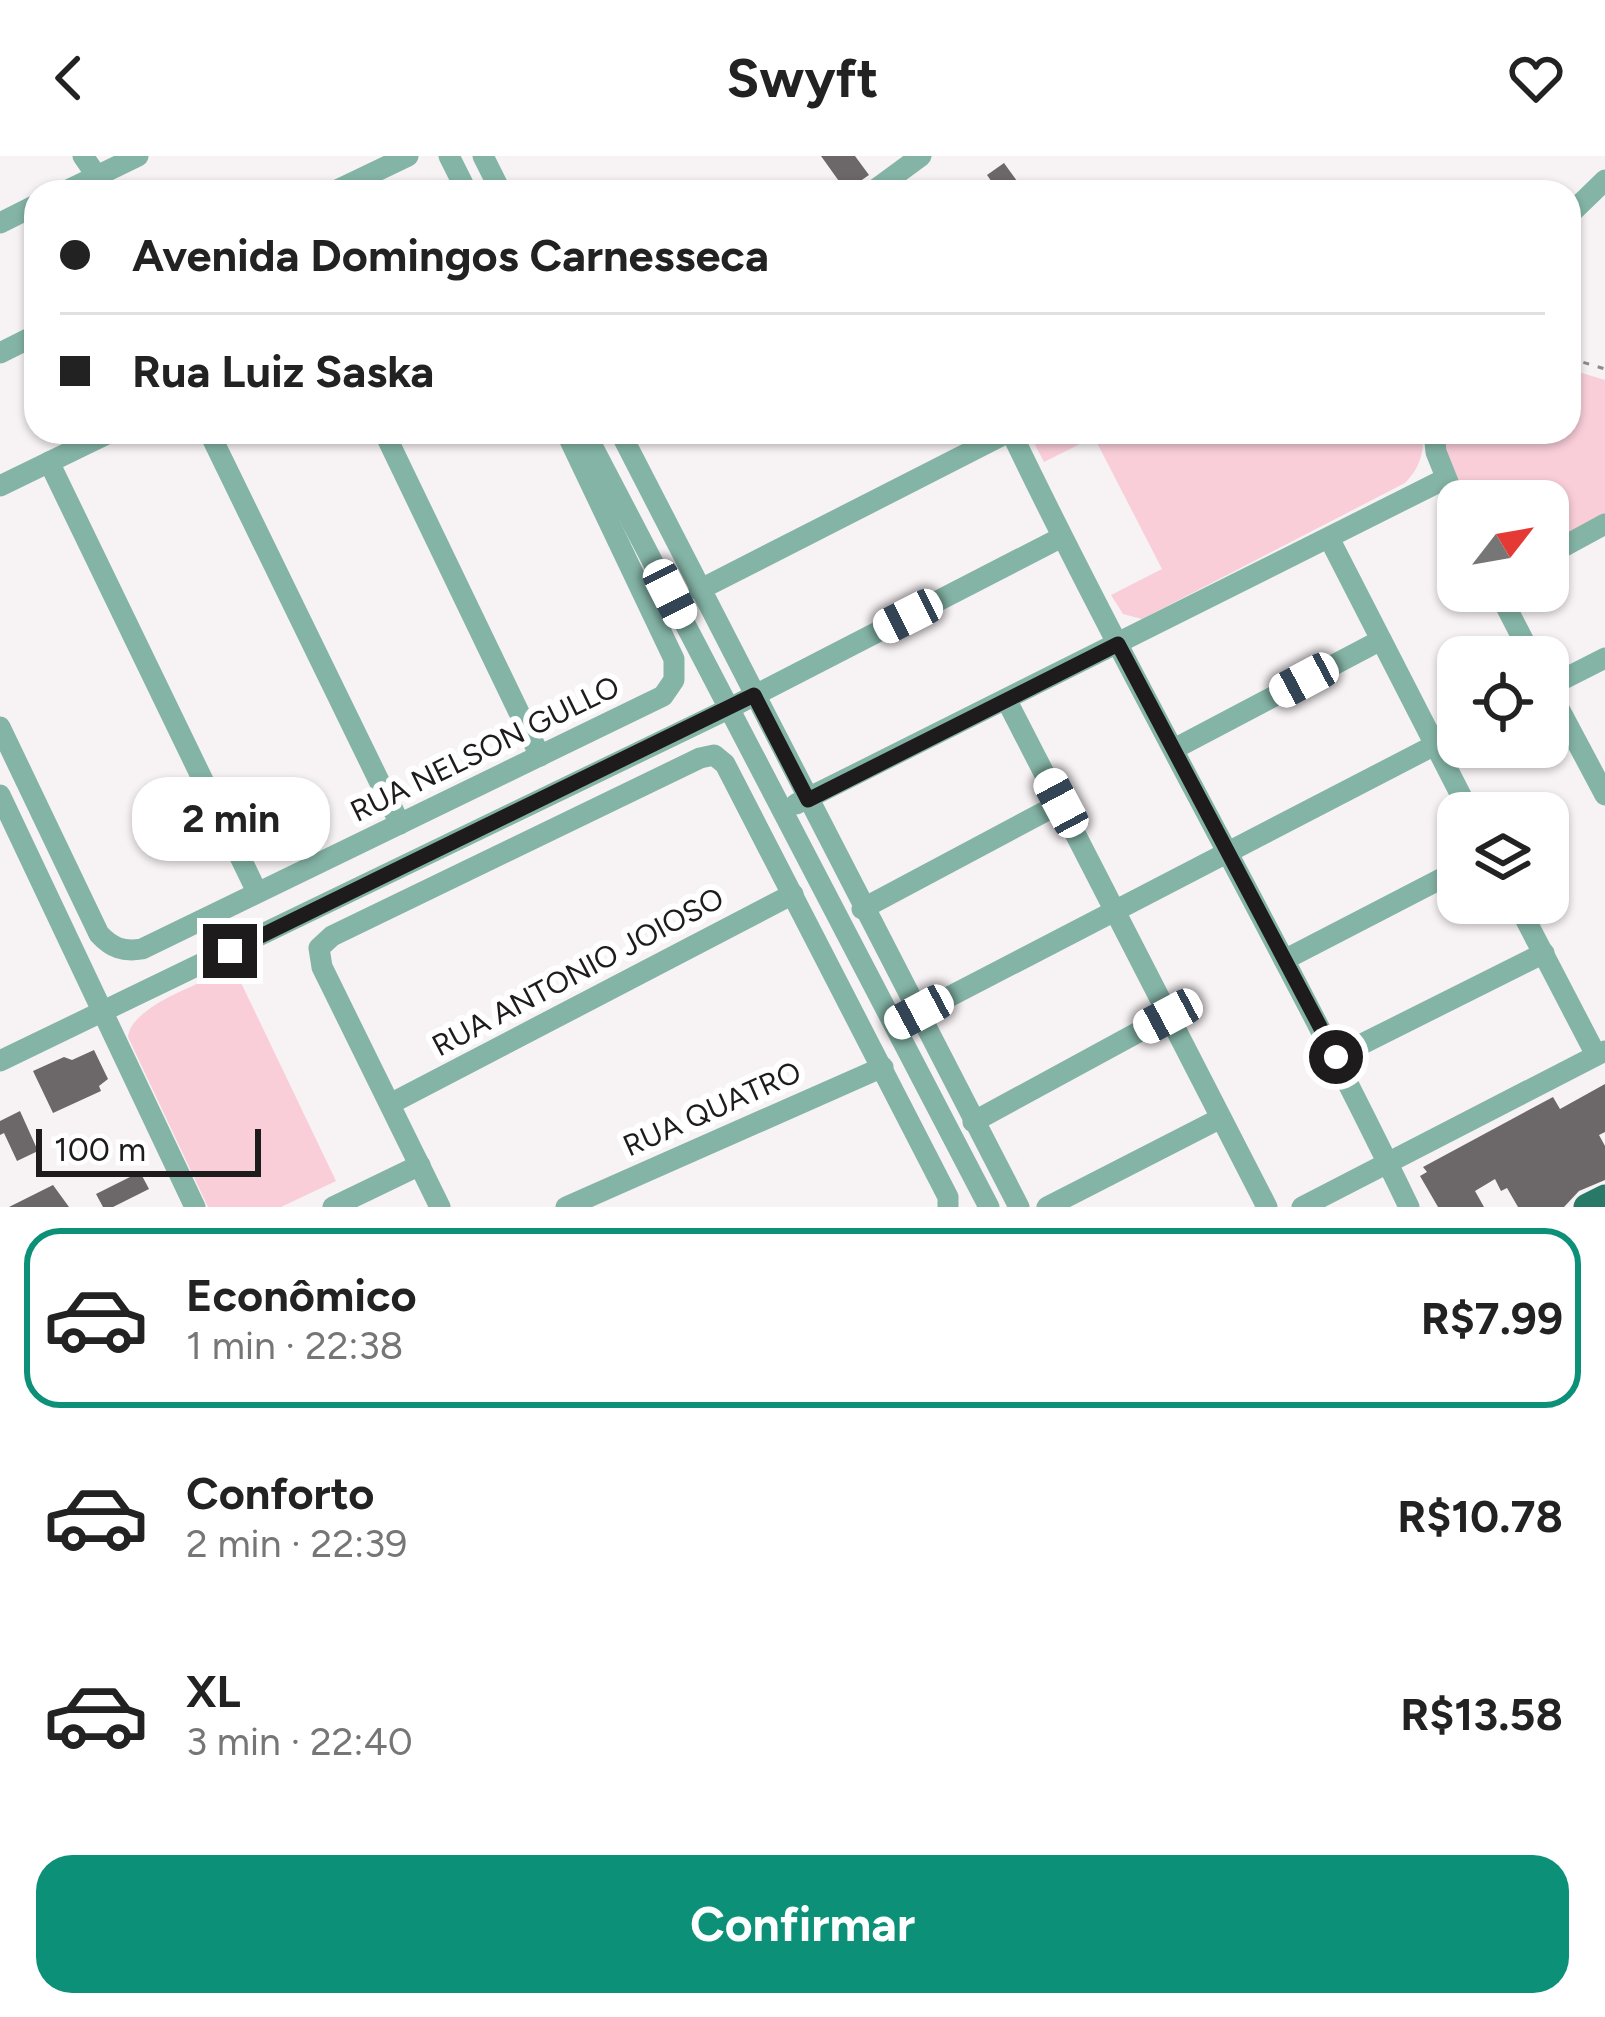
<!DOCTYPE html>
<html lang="pt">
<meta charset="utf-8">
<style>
:root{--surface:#fff;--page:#f6f6f6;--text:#222;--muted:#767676;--line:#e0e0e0;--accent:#0c9078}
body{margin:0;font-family:Figtree,sans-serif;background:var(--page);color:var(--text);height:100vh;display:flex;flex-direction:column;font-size:45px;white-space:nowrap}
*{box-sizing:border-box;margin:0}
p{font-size:39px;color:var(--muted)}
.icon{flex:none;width:66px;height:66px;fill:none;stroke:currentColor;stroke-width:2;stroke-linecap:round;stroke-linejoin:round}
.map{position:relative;height:1051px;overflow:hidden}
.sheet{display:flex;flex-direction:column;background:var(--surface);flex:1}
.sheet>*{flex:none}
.banner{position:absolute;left:24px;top:24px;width:1557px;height:264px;border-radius:36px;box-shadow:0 3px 9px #0004;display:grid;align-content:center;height:264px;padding:0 36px;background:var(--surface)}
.needle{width:78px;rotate:59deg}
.buttons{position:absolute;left:1437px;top:324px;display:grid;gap:24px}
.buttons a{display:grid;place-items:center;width:132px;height:132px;border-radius:24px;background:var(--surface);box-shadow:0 3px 9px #0004;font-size:60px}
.scale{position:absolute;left:36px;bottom:30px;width:225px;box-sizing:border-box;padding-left:12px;border:6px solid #1d1b1c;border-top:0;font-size:33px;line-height:42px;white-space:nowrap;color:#1d1b1c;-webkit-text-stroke:9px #fff;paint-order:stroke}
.end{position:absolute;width:54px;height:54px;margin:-27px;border:15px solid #1d1b1c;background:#fff;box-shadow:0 0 0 6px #fff}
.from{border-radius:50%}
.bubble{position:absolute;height:84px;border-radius:36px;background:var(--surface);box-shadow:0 3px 9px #0004;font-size:39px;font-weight:700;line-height:84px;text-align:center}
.car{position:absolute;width:36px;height:72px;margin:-36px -18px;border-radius:15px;box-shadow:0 0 9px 3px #0007;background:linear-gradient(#fff 24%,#345 0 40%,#fff 0 76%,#345 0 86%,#fff 0)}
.banner b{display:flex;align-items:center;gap:42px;height:114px;font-size:45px}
.banner b+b{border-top:3px solid var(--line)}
.banner i{width:30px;height:30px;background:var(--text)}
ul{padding:21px 0 0;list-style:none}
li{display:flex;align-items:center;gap:36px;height:180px;margin:0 24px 18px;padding:0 12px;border:6px solid transparent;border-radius:36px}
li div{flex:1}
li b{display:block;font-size:45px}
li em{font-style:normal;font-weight:700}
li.selected{border-color:var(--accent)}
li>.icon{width:108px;height:108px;stroke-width:1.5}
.button{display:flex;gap:24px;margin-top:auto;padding:24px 36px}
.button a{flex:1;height:138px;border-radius:36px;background:var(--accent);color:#fff;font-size:48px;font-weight:700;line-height:138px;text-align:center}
header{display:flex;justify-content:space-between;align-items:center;height:156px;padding:0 36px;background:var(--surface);font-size:54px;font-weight:700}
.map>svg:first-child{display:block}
</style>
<header><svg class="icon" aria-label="back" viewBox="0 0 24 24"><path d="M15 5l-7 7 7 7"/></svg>Swyft<svg class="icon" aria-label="heart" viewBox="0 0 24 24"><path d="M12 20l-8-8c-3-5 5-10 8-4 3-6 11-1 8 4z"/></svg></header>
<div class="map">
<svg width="1605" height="1051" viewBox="0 0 1605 1051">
<rect width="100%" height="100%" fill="#f7f2f4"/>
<g fill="#f9ced9">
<polygon points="1569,213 1605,224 1605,360 1548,390 1548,345 1463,345 1446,309 1441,276 1569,276"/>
<path d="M 1033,276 L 1423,276 C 1424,297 1420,312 1405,327 L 1142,463 L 1123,458 L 1111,439 L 1162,413 L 1094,281 L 1044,306 L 1030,279 Z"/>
<path d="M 234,812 L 336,1025 L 281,1051 L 208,1051 L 128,881 C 131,849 206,826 234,812 Z"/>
</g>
<g fill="#6c6869">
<polygon points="821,0 855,0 869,19 846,35"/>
<polygon points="1004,7 1017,25 999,36 987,19"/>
<polygon points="94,894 108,923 99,930 101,935 53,957 33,915 64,901 72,904"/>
<polygon points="1605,928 1605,976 1599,979 1605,990 1605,1024 1579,1035 1564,1051 1518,1051 1507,1032 1501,1035 1495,1023 1475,1035 1484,1051 1438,1051 1420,1020 1427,1016 1423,1011 1553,941 1560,953"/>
<polygon points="20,955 38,995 17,1005 4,977 0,979 0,965"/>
<polygon points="140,1016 149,1033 113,1051 103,1051 96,1038"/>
<polygon points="53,1029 69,1051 9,1051"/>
</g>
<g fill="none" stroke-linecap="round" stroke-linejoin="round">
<polyline stroke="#8e8a8c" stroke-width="3" stroke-dasharray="6 9" stroke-linecap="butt" points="1569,202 1605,213"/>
<g stroke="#84b4a6" stroke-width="21">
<polyline points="83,0 108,36"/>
<polyline points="449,0 467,36"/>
<polyline points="483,0 501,36"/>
<polyline points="64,36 138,0"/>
<polyline points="333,36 408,0"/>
<polyline points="872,36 921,0"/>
<polyline points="1569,59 1605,24"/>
<polyline points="0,67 36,49"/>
<polyline points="0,197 36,179"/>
<polyline points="209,276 400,668"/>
<polyline points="384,276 540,600"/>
<polyline points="585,276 989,1051"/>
<polyline points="620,276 1019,1051"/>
<path d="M 1011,276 C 1137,538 1283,789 1409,1051"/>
<polyline points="1434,276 1436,296 1458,351"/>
<polyline points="49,306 257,736"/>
<polyline points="0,330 111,276"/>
<polyline points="1329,382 1470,657"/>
<polyline points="1548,399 1605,368"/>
<polyline points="699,434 1009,276"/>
<polyline points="1498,435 1532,501"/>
<polyline points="1548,531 1605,502"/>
<polyline points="1548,532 1605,639"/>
<polyline points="1007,545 1267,1051"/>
<path d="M 0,571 L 99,778 C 112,792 123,796 142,793 L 663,540 L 674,524 L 674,503 L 566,276"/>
<polyline points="1174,593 1381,484"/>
<polyline points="0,639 195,1051"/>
<polyline points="796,648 1445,323"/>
<polyline points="1517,747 1596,899"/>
<polyline points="862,753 1061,647"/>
<polyline points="1284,804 1458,714"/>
<polyline points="910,861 1458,577"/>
<polyline points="1336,901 1544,797"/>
<polyline points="0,905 728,553 1062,381"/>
<polyline points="390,948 793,738"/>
<polyline points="973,966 1168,860"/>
<polyline points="333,1051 420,1009"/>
<polyline points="440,1051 322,811 319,792 332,780 700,602 714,599 725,608 948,1041 948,1051"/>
<polyline points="566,1051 883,911"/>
<polyline points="1047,1051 1221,962"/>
<polyline points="1302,1051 1605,895"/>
</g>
<polyline stroke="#287967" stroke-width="27" points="1587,1051 1605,1042"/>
</g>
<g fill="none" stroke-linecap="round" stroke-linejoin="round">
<polyline stroke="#1d1b1c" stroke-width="15" points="230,795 754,539 808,644 1118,488 1336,901"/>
</g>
<g text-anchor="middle" stroke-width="12" stroke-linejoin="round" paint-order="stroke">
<g font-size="30" fill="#1d1b1c" stroke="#fff">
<text transform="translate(485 593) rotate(-26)" y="10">RUA NELSON GULLO</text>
<text transform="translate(578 816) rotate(-28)" y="10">RUA ANTONIO JOIOSO</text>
<text transform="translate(712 953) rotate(-24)" y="10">RUA QUATRO</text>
</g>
</g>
</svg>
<div class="buttons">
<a><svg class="needle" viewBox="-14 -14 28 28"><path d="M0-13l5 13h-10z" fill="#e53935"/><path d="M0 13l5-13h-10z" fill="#767676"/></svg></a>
<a><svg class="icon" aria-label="locate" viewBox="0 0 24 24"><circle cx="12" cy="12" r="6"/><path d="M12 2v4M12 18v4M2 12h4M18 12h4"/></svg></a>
<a><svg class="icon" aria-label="layers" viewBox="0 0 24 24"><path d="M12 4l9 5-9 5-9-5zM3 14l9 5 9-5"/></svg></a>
</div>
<div class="scale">100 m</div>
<i class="end from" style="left:1336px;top:901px"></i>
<i class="end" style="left:230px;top:795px"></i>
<div class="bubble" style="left:132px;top:621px;width:198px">2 min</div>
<i class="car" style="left:670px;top:438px;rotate:153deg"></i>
<i class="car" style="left:908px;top:460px;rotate:243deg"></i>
<i class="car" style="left:1304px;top:524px;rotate:242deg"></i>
<i class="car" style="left:1061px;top:647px;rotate:332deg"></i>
<i class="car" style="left:919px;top:856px;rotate:242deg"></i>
<i class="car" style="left:1168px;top:860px;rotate:242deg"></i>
<div class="banner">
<b><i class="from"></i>Avenida Domingos Carnesseca</b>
<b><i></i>Rua Luiz Saska</b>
</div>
</div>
<section class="sheet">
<ul>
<li class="selected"><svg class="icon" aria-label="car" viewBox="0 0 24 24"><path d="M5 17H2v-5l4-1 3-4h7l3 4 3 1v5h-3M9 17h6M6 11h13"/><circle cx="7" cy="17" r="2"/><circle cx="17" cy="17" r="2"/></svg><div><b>Econômico</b><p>1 min · 22:38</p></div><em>R$7.99</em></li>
<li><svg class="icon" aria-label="car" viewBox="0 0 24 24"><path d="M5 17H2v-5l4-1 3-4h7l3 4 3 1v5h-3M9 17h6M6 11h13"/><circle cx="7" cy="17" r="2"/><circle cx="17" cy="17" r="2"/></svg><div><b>Conforto</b><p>2 min · 22:39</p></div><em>R$10.78</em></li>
<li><svg class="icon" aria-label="car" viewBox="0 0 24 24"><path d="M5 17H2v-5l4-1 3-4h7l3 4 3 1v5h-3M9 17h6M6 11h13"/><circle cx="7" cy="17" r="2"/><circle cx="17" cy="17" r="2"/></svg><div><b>XL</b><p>3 min · 22:40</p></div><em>R$13.58</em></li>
</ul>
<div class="button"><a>Confirmar</a></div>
</section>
